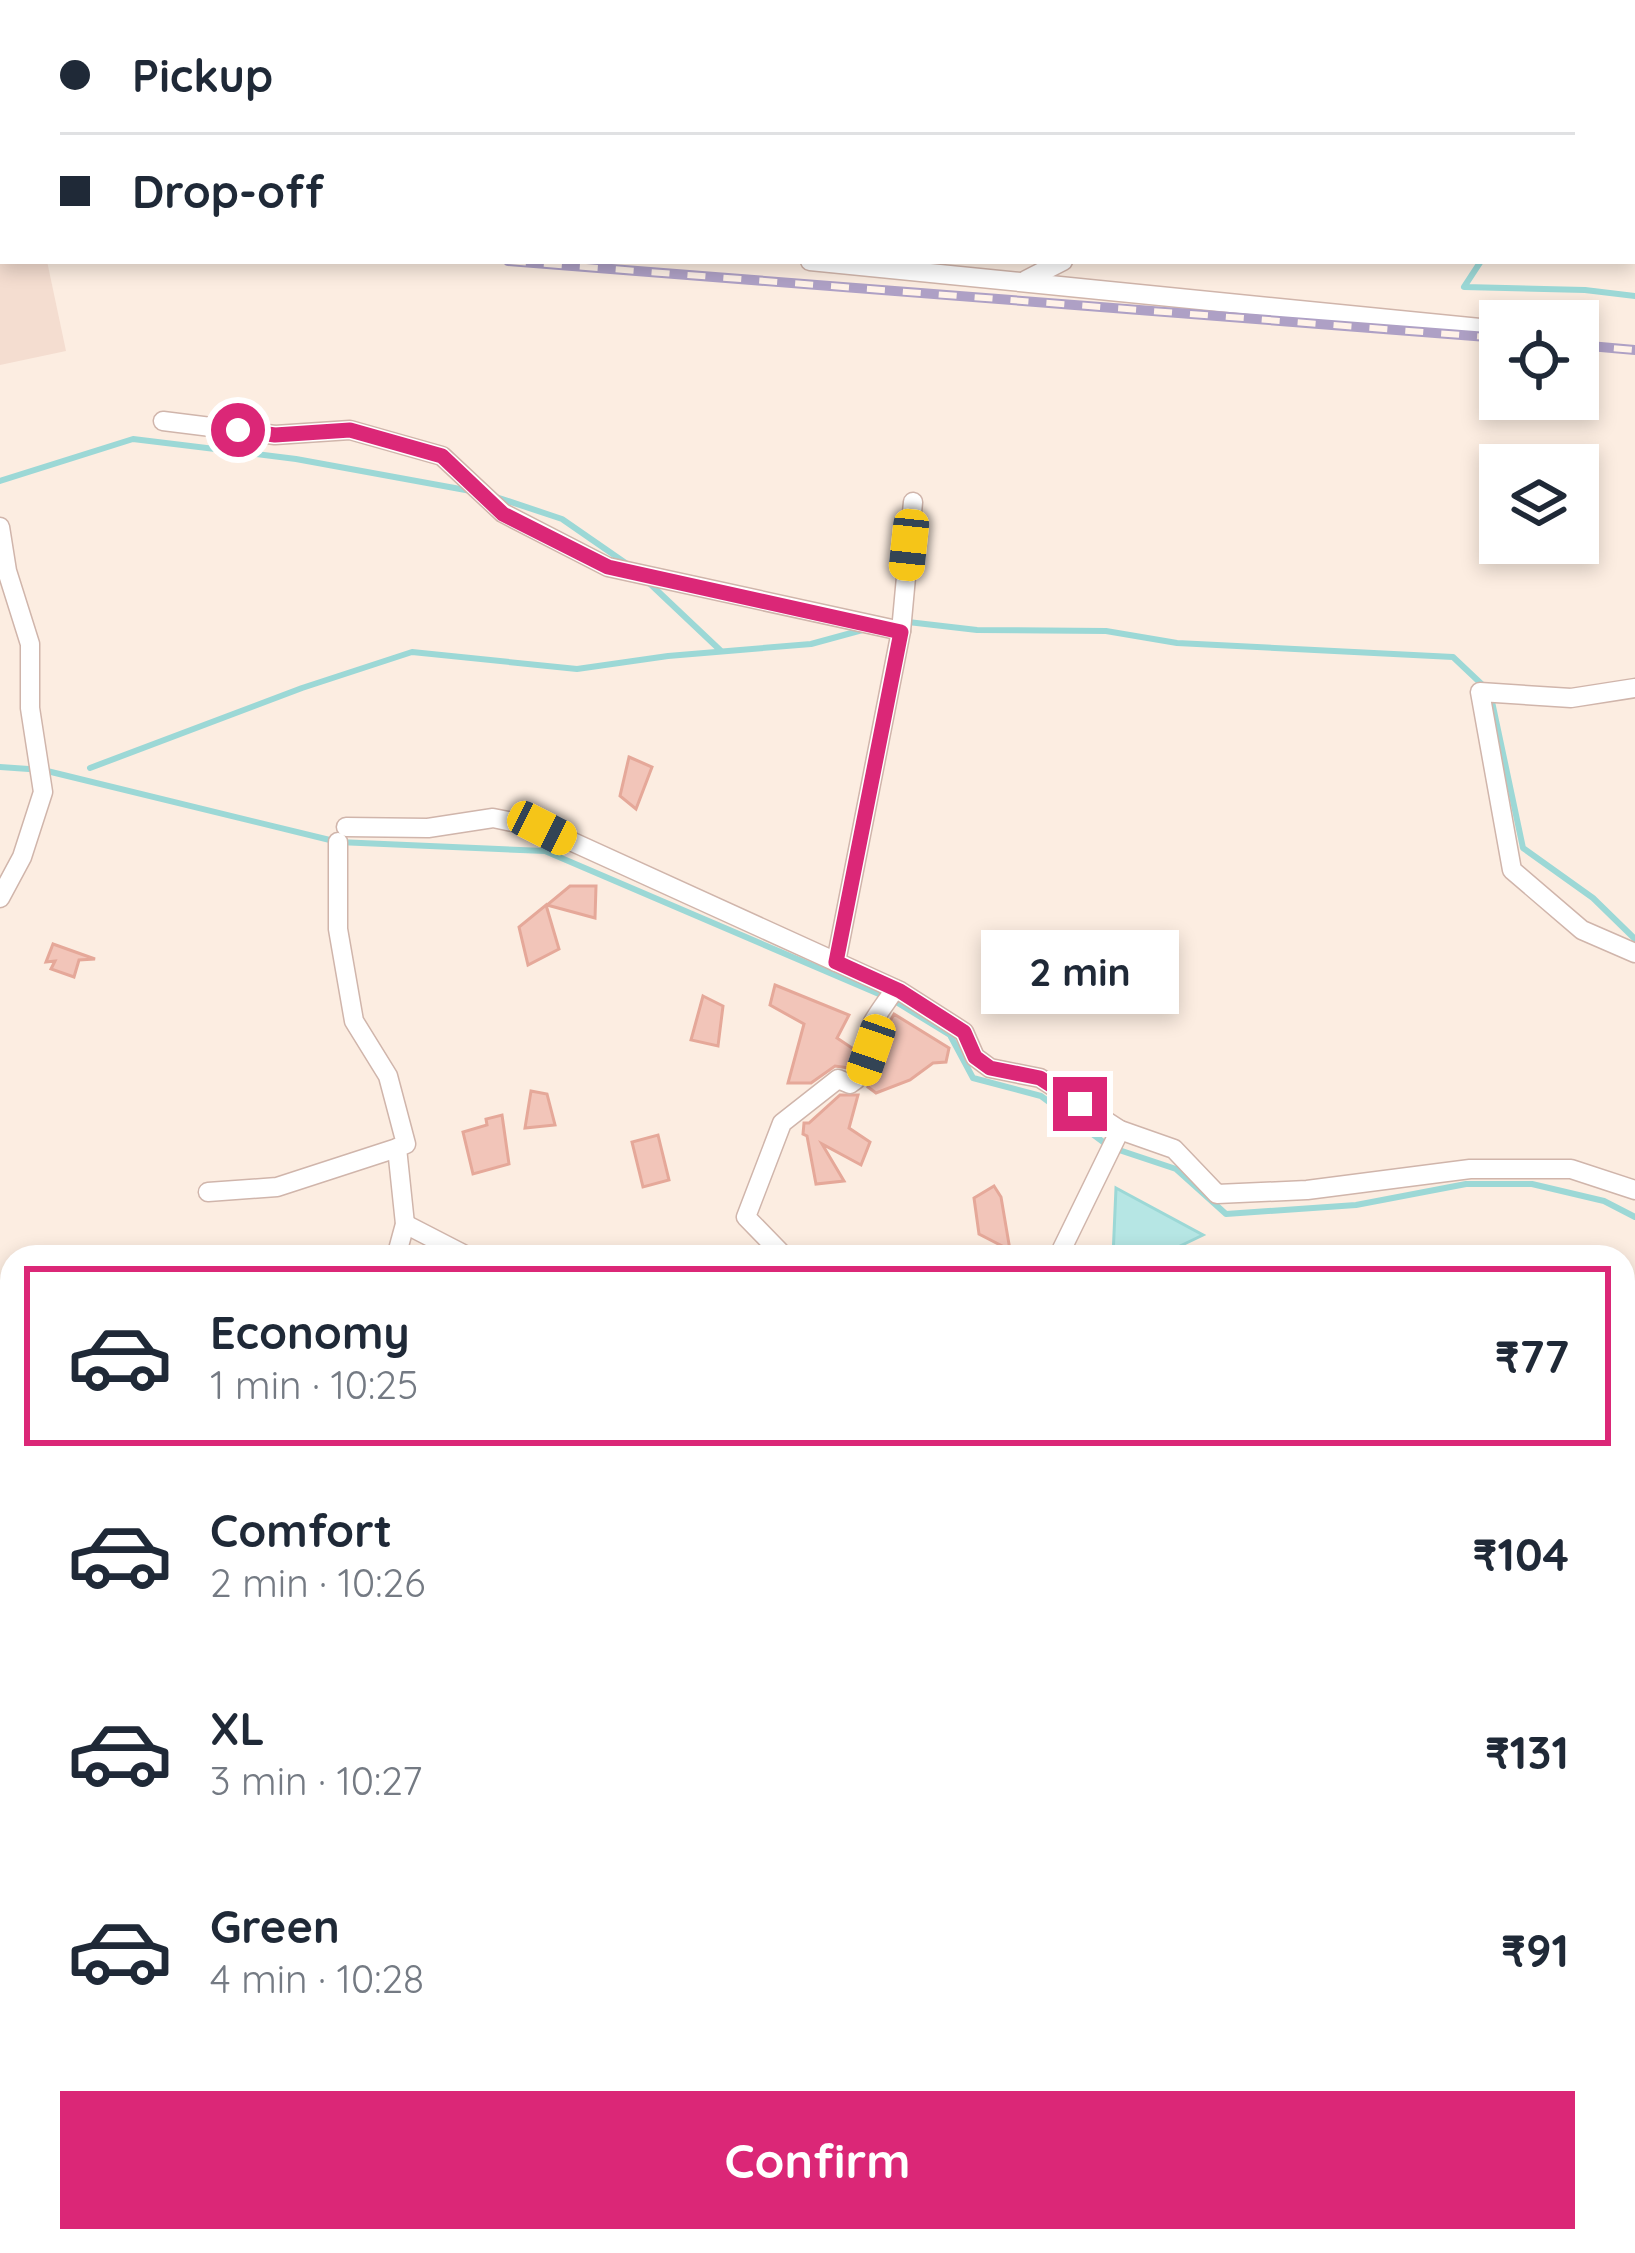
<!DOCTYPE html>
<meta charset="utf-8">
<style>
:root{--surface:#fff;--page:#f2f2f3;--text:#1f2937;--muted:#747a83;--line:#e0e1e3;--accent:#db2777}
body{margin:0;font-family:Quicksand,sans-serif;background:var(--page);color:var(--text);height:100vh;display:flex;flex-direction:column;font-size:45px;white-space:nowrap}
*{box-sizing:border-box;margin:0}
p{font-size:39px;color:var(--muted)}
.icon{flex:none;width:66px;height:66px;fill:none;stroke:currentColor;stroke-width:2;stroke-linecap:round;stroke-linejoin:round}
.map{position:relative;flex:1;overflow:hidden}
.panel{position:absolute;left:0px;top:1245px;width:1635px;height:1008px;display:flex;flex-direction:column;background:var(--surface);border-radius:36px 36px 0 0;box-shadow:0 6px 18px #0003}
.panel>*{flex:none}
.guide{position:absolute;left:0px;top:0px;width:1635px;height:264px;box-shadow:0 6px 18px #0003;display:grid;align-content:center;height:264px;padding:0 60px;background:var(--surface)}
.controls{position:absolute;left:1479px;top:300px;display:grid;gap:24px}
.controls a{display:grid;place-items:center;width:120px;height:120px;border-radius:0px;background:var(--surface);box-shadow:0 6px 18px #0003;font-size:60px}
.end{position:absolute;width:54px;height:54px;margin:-27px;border:15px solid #db2777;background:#fff;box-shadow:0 0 0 6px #fff}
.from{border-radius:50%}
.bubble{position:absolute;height:84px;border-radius:0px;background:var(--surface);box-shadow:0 6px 18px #0003;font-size:39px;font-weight:700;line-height:84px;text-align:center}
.car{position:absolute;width:36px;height:72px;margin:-36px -18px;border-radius:15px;box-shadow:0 0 9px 3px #0007;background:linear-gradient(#f5c518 24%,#345 0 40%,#f5c518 0 76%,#345 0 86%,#f5c518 0)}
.guide b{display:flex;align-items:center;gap:42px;height:114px;font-size:45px}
.guide b+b{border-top:3px solid var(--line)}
.guide i{width:30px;height:30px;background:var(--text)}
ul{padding:21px 0 0;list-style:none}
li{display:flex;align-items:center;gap:36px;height:180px;margin:0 24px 18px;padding:0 36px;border:6px solid transparent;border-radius:0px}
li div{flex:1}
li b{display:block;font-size:45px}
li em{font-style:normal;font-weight:700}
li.on{border-color:var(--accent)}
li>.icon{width:108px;height:108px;stroke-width:1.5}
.button{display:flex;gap:24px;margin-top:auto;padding:24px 60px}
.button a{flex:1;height:138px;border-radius:0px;background:var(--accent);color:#fff;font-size:48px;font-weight:700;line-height:138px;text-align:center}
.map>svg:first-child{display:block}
</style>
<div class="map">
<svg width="1635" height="2253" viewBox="0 0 1635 2253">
<rect width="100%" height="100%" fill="#fcede1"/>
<g fill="#f4ddd0">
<polygon points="0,251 3,251 3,261 47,261 66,351 0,365"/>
<polygon points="706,2241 922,2241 913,2253 744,2253"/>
</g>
<polygon fill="#b6e6e4" stroke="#9cd8d6" stroke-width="3" points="1116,1188 1203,1235 1157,1257 1113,1257"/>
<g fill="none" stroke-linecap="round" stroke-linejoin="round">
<g stroke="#9cd8d6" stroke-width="6">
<polyline points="1632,119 1635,117"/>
<polyline points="1481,261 1464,287 1585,290 1635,296"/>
<polyline points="0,481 133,439 296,459 471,491"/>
<polyline points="496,497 562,519 627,564"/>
<polyline points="646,580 720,650"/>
<polyline points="908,622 977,630 1106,631 1177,643 1453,657 1490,692 1523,848 1593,898 1635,939"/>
<polyline points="0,767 43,770 338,842 545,851 893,1000 950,1035 973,1078 1041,1096 1110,1147 1176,1169 1226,1214 1356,1205 1466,1184 1532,1184 1604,1201 1635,1217"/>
<polyline points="90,768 302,688 412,652 577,669 668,656 811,644 866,629"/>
<polyline points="0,2112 12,2120"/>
<polyline points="1623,2129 1635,2131"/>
<polyline points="95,2241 97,2253"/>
<polyline points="1291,2253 1299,2241"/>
</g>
</g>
<g fill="#f2c5b9" stroke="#e5a899" stroke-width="3">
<polygon points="629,757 652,767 636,809 620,796"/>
<polygon points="570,886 596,886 595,918 547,905"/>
<polygon points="546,905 559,949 528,965 519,927"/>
<polygon points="53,944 95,959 79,960 74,977 51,969 55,961 46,962"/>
<polygon points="775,985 849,1015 837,1038 855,1050 849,1068 835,1066 811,1083 788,1083 804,1024 770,1005"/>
<polygon points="703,996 723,1006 718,1046 691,1040"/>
<polygon points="894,1014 949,1048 946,1062 933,1063 910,1080 876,1093 868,1087 879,1067 883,1034"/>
<polygon points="531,1091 547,1094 555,1125 525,1128"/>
<polygon points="840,1095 858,1095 849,1128 870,1142 861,1165 822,1144 844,1181 816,1184 807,1136 803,1134 804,1123 809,1123"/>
<polygon points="502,1115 509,1164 473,1174 463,1132 487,1125 486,1119"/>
<polygon points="658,1135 669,1180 643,1187 632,1142"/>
<polygon points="994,1186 1001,1197 1010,1250 979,1234 974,1198"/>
</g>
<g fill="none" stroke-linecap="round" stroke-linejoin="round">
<defs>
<g id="minor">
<polyline points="1347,0 1348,3"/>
<polyline points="0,188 3,188"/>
<polyline points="810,261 1500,330"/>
<polyline points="1026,280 1063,261"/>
<polyline points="163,421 275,435 350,430 442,456 503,513 608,567 901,631"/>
<polyline points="0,527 7,571 30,644 30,708 43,792 22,857 0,898"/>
<polyline points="1635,688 1571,698 1480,692 1512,870 1582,930 1635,953"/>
<polyline points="346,827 428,828 493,818 542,828 900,991 964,1032 975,1057 990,1068 1040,1078 1120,1130 1174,1149 1217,1194 1307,1190 1470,1169 1571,1169 1635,1190"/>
<polyline points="338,842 338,929 354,1021 388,1076 406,1144 397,1148 405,1224 396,1257"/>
<polyline points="836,962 901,631 913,502"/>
<polyline points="208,1192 277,1187 397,1148"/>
<polyline points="405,1224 469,1257"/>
<path d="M 785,1257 L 746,1217 L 782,1123 L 838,1079 L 850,1084 C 878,1066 862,1044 873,1022 C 879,1011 888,1000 895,989"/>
<polyline points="1058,1257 1120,1130"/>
<polyline points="0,1336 12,1340"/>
<polyline points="1623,1837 1635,1839"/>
<polyline points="0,1849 12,1835"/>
<polyline points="1623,1917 1635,1920"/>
<polyline points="1623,1995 1635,1958"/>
<polyline points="1077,2241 1093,2253"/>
<polyline points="1605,2241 1610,2253"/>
<polyline points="1261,2253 1271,2241"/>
</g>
<g id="tertiary">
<polyline points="42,3 42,0"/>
<polyline points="0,113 3,106"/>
</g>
<g id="primary">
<polyline points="0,1581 12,1587"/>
<polyline points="0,1631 12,1638"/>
<polyline points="547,2241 574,2253"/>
<polyline points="657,2241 689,2253"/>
</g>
</defs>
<use href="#minor" stroke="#d0b5ab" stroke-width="21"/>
<use href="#tertiary" stroke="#d0b5ab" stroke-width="27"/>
<use href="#primary" stroke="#d8cecc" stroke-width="33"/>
<g stroke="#d7a89c" stroke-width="3" stroke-dasharray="3 9" stroke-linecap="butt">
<polyline points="0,2103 12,2110"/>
<polyline points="103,2241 106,2253"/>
</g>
<use href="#minor" stroke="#fff" stroke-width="18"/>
<use href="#tertiary" stroke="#fff" stroke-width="24"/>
<use href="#primary" stroke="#fcc598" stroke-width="30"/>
<defs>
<g id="rail">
<polyline points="0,218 3,218"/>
<polyline points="508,261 1500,338"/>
<polyline points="1578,345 1635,350"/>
</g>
</defs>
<use href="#rail" stroke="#aea0c5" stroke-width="10"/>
<use href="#rail" stroke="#fff2e8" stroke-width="6" stroke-dasharray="18" stroke-linecap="butt"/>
</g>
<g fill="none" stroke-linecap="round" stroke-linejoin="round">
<polyline stroke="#db2777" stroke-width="15" points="238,430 275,435 350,430 442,456 503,514 608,567 901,632 836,962 900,991 964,1032 975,1057 990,1068 1040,1078 1080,1104"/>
</g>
</svg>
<div class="controls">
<a><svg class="icon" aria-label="locate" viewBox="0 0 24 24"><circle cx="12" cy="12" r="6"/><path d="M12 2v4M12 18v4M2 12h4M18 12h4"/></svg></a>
<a><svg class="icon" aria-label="layers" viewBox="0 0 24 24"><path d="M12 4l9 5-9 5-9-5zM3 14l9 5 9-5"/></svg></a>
</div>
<i class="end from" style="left:238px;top:430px"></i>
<i class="end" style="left:1080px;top:1104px"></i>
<div class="bubble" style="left:981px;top:930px;width:198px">2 min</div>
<i class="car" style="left:909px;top:545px;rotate:186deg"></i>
<i class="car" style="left:542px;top:828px;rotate:117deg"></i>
<i class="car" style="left:871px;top:1050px;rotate:199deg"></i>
<div class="guide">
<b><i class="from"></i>Pickup</b>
<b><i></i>Drop-off</b>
</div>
<section class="panel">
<ul>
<li class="on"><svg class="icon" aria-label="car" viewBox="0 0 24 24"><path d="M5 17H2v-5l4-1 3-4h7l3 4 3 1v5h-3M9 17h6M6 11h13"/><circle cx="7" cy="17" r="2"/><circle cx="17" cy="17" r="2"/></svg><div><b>Economy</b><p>1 min · 10:25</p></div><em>₹77</em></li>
<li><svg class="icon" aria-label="car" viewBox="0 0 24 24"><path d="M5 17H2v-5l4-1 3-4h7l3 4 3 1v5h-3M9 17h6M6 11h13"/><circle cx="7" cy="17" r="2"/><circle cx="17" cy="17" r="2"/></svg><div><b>Comfort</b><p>2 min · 10:26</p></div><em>₹104</em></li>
<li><svg class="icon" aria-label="car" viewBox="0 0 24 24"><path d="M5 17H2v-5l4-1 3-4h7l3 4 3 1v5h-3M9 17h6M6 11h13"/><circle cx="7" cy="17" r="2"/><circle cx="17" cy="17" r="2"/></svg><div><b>XL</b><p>3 min · 10:27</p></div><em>₹131</em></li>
<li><svg class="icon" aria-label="car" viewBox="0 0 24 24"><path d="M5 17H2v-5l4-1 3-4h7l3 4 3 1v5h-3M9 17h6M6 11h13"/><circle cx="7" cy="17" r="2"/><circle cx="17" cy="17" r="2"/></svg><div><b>Green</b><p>4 min · 10:28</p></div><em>₹91</em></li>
</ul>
<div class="button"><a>Confirm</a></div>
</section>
</div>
